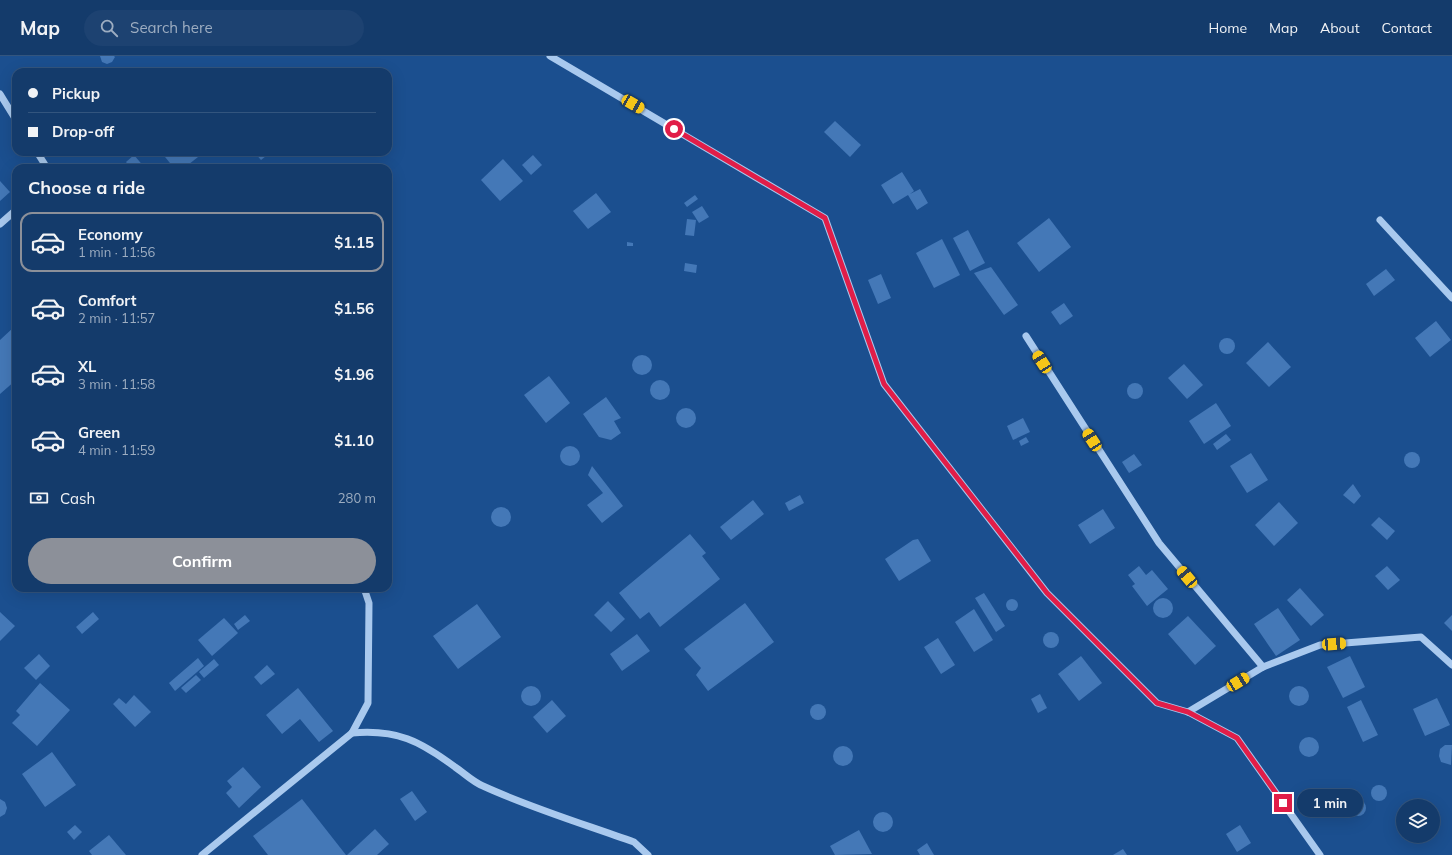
<!DOCTYPE html>
<meta charset="utf-8">
<style>
:root{--surface:#143b6b;--page:#1d4271;--text:#f1f3f6;--muted:#9dadc1;--line:#33557e;--accent:#8c9099}
body{margin:0;font-family:Mulish,sans-serif;background:var(--page);color:var(--text);height:100vh;display:flex;flex-direction:column;font-size:15px;white-space:nowrap}
*{box-sizing:border-box;margin:0}
p{font-size:13px;color:var(--muted)}
.icon{flex:none;width:22px;height:22px;fill:none;stroke:currentColor;stroke-width:2;stroke-linecap:round;stroke-linejoin:round}
.map{position:relative;flex:1;overflow:hidden}
.panel{position:absolute;left:12px;top:108px;width:380px;height:428px;display:flex;flex-direction:column;background:var(--surface);border-radius:12px;box-shadow:0 4px 16px #0002,0 0 0 1px var(--line)}
.panel>*{flex:none}
.banner{position:absolute;left:12px;top:12px;width:380px;height:88px;border-radius:12px;box-shadow:0 4px 16px #0002,0 0 0 1px var(--line);display:grid;align-content:center;height:88px;padding:0 16px;background:var(--surface)}
.buttons{position:absolute;left:1396px;top:743px;display:grid;gap:8px}
.buttons a{display:grid;place-items:center;width:44px;height:44px;border-radius:50%;background:var(--surface);box-shadow:0 4px 16px #0002,0 0 0 1px var(--line);font-size:20px}
.end{position:absolute;width:18px;height:18px;margin:-9px;border:5px solid #e11d48;background:#fff;box-shadow:0 0 0 2px #fff}
.from{border-radius:50%}
.bubble{position:absolute;height:28px;border-radius:14px;background:var(--surface);box-shadow:0 4px 16px #0002,0 0 0 1px var(--line);font-size:13px;font-weight:700;line-height:28px;text-align:center}
.car{position:absolute;width:12px;height:24px;margin:-12px -6px;border-radius:5px;box-shadow:0 0 3px 1px #0007;background:linear-gradient(#f5c518 24%,#345 0 40%,#f5c518 0 76%,#345 0 86%,#f5c518 0)}
.banner b{display:flex;align-items:center;gap:14px;height:38px;font-size:15px}
.banner b+b{border-top:1px solid var(--line)}
.banner i{width:10px;height:10px;background:var(--text)}
ul{padding:0;list-style:none}
li{display:flex;align-items:center;gap:12px;height:60px;margin:0 8px 6px;padding:0 8px;border:2px solid transparent;border-radius:12px}
li div{flex:1}
li b{display:block;font-size:15px}
li em{font-style:normal;font-weight:700}
li.on{border-color:var(--accent)}
li>.icon{width:36px;height:36px;stroke-width:1.5}
h2{padding:0 16px;font-size:18px;line-height:48px}
.pay{display:flex;align-items:center;gap:10px;height:44px;padding:0 16px;font-size:15px}
.pay p{margin-inline-start:auto}
.cta{display:flex;gap:8px;margin-top:auto;padding:8px 16px}
.cta a{flex:1;height:46px;border-radius:24px;background:var(--accent);color:#fff;font-size:16px;font-weight:700;line-height:46px;text-align:center}
header{display:flex;align-items:center;gap:24px;box-sizing:border-box;height:56px;padding:0 20px;background:var(--surface);border-bottom:1px solid var(--line)}
header strong{font-size:19px}
nav{display:flex;gap:22px;margin-inline-start:auto;font-size:14px}
.search{width:280px;height:36px;background:var(--page);display:flex;align-items:center;gap:10px;box-sizing:border-box;padding:0 14px;border-radius:22px;color:var(--muted);font-size:15px}
.map>svg:first-child{display:block}
</style>
<header>
<strong>Map</strong>
<div class="search"><svg class="icon" aria-label="search" viewBox="0 0 24 24"><circle cx="10" cy="10" r="6"/><path d="M15 15l6 6"/></svg>Search here</div>
<nav><a>Home</a><a>Map</a><a>About</a><a>Contact</a></nav>
</header>
<div class="map">
<svg width="1452" height="799" viewBox="0 0 1452 799">
<rect width="100%" height="100%" fill="#1b4f8f"/>
<g fill="#4478b7">
<polygon points="100,0 114,0 115,1 112,6 107,8 102,6"/>
<polygon points="175,11 178,16 168,16"/>
<polygon points="835,65 861,89 850,101 824,76"/>
<polygon points="161,96 195,96 198,101 184,112 174,112"/>
<polygon points="254,96 271,96 261,104"/>
<polygon points="134,99 145,112 131,112 126,106"/>
<polygon points="533,99 542,109 531,119 522,109"/>
<polygon points="503,103 523,125 500,145 481,124"/>
<polygon points="902,116 914,135 910,138 920,133 928,147 917,154 908,139 893,148 881,129"/>
<polygon points="0,125 10,136 0,145"/>
<polygon points="596,137 611,156 588,173 573,155"/>
<polygon points="695,139 698,143 687,151 684,147"/>
<polygon points="702,150 709,161 699,167 692,156"/>
<polygon points="1049,162 1071,191 1039,216 1017,187"/>
<polygon points="687,163 696,164 694,180 685,179"/>
<polygon points="968,174 985,207 970,215 953,182"/>
<polygon points="942,183 960,219 934,232 916,197"/>
<polygon points="627,186 633,187 633,190 627,190"/>
<polygon points="685,207 697,209 696,217 684,215"/>
<polygon points="991,211 1018,249 1004,259 974,217"/>
<polygon points="1386,213 1395,224 1374,240 1366,228"/>
<polygon points="881,218 891,242 878,248 868,224"/>
<polygon points="1064,247 1073,260 1060,269 1051,256"/>
<polygon points="1436,265 1451,284 1430,301 1415,282"/>
<polygon points="14,271 16,273 16,305 12,308 16,312 16,324 0,338 0,284"/>
<circle cx="1227" cy="290" r="8"/>
<polygon points="1268,286 1291,311 1269,331 1246,307"/>
<circle cx="642" cy="309" r="10"/>
<polygon points="1184,308 1203,329 1187,343 1168,322"/>
<polygon points="549,320 570,347 546,367 524,339"/>
<circle cx="660" cy="334" r="10"/>
<circle cx="1135" cy="335" r="8"/>
<polygon points="606,341 621,362 614,365 621,377 611,384 599,381 583,358"/>
<polygon points="1216,347 1231,370 1204,388 1189,365"/>
<circle cx="686" cy="362" r="10"/>
<polygon points="1023,362 1030,376 1013,384 1007,370"/>
<polygon points="1226,378 1231,384 1217,394 1213,388"/>
<polygon points="1026,381 1029,386 1021,390 1019,385"/>
<circle cx="570" cy="400" r="10"/>
<circle cx="1412" cy="404" r="8"/>
<polygon points="1251,397 1268,424 1247,437 1230,410"/>
<polygon points="1134,398 1142,409 1129,417 1122,406"/>
<polygon points="592,410 623,450 602,467 587,449 603,437 588,419"/>
<polygon points="1353,428 1361,440 1354,448 1343,439"/>
<polygon points="800,439 804,447 789,455 785,447"/>
<polygon points="753,444 764,458 731,484 720,471"/>
<polygon points="1279,446 1298,467 1274,490 1255,469"/>
<circle cx="501" cy="461" r="10"/>
<polygon points="1103,453 1115,472 1090,488 1078,469"/>
<polygon points="1379,461 1395,475 1387,484 1371,469"/>
<polygon points="690,478 706,497 702,500 720,523 660,571 649,556 640,563 619,537"/>
<polygon points="918,483 931,505 899,525 885,503 913,484"/>
<polygon points="1139,510 1146,519 1152,514 1168,533 1147,550 1132,530 1135,528 1128,519"/>
<polygon points="1387,510 1400,524 1388,534 1375,520"/>
<polygon points="1300,532 1324,559 1311,570 1287,544"/>
<polygon points="984,537 1005,570 996,576 975,542"/>
<circle cx="1163" cy="552" r="10"/>
<circle cx="1012" cy="549" r="6"/>
<polygon points="608,545 625,563 611,576 594,559"/>
<polygon points="745,547 774,586 708,635 696,619 701,612 684,593"/>
<polygon points="477,548 501,581 458,613 433,580"/>
<polygon points="1278,552 1300,584 1276,600 1254,568"/>
<polygon points="974,553 993,584 974,596 955,566"/>
<polygon points="0,556 15,570 0,585"/>
<polygon points="93,556 99,563 82,578 76,571"/>
<polygon points="245,559 250,565 238,574 234,568"/>
<polygon points="1452,559 1452,575 1444,567"/>
<polygon points="1188,560 1216,590 1195,609 1168,578"/>
<polygon points="224,562 238,577 212,600 198,584"/>
<circle cx="1051" cy="584" r="8"/>
<polygon points="637,578 650,595 622,615 610,598"/>
<polygon points="938,582 955,609 941,618 924,591"/>
<polygon points="39,598 50,610 36,624 24,612"/>
<polygon points="1081,600 1102,627 1079,645 1058,618"/>
<polygon points="1350,600 1365,631 1343,642 1327,611"/>
<polygon points="198,602 204,610 175,635 169,627"/>
<polygon points="214,603 219,609 204,622 199,616"/>
<polygon points="267,609 275,618 261,629 254,621"/>
<polygon points="196,619 201,624 186,637 181,632"/>
<polygon points="40,627 70,654 37,690 12,667 20,659 16,655"/>
<circle cx="531" cy="640" r="10"/>
<circle cx="1299" cy="640" r="10"/>
<polygon points="298,632 333,675 319,686 300,663 282,678 266,659"/>
<polygon points="1040,638 1047,652 1038,657 1031,643"/>
<polygon points="134,639 151,656 135,671 113,648 119,642 126,648"/>
<polygon points="1437,642 1450,669 1425,680 1413,653"/>
<polygon points="552,644 566,660 547,677 533,661"/>
<polygon points="1361,644 1378,679 1363,686 1347,651"/>
<circle cx="818" cy="656" r="8"/>
<circle cx="1309" cy="691" r="10"/>
<polygon points="1445,689 1452,689 1451,709 1441,706 1439,700 1440,693"/>
<circle cx="843" cy="700" r="10"/>
<polygon points="52,696 76,729 45,751 22,718"/>
<polygon points="243,711 261,731 239,752 226,737 232,731 227,725"/>
<circle cx="1379" cy="737" r="8"/>
<polygon points="412,735 427,756 415,765 400,743"/>
<polygon points="0,743 5,746 7,752 5,758 0,761"/>
<polygon points="302,743 346,799 268,799 253,780"/>
<circle cx="1358" cy="752" r="8"/>
<circle cx="883" cy="766" r="10"/>
<polygon points="75,769 82,776 74,784 67,776"/>
<polygon points="1240,769 1251,787 1237,796 1226,778"/>
<polygon points="375,773 389,788 377,799 347,799"/>
<polygon points="859,774 872,798 835,799 830,790"/>
<polygon points="109,779 126,799 92,799 89,795"/>
<polygon points="927,787 934,799 920,799 917,794"/>
<polygon points="1123,793 1127,799 1113,799"/>
</g>
<g fill="none" stroke-linecap="round" stroke-linejoin="round">
<g stroke="#a9c9ee" stroke-width="7">
<polyline points="550,0 825,162 884,328 1047,537 1157,647 1188,656 1237,682 1320,799"/>
<polyline points="0,38 16,64"/>
<polyline points="37,96 47,112"/>
<polyline points="1380,164 1452,242"/>
<polyline points="0,168 16,154"/>
<polyline points="1026,280 1159,487 1263,611"/>
<polyline points="1188,656 1263,611 1320,589 1421,581 1452,609"/>
<path d="M 352,677 C 397,673 420,685 455,711 C 464,717 473,726 483,730 C 531,752 584,768 634,786 L 648,799"/>
<polyline points="202,799 352,677 368,647 369,547 364,532"/>
</g>
</g>
<g fill="none" stroke-linecap="round" stroke-linejoin="round">
<polyline stroke="#e11d48" stroke-width="5" points="674,73 825,162 884,328 1037,524 1047,537 1157,647 1188,656 1237,682 1283,747"/>
</g>
</svg>
<div class="buttons">
<a><svg class="icon" aria-label="layers" viewBox="0 0 24 24"><path d="M12 4l9 5-9 5-9-5zM3 14l9 5 9-5"/></svg></a>
</div>
<i class="end from" style="left:674px;top:73px"></i>
<i class="end" style="left:1283px;top:747px"></i>
<div class="bubble" style="left:1297px;top:733px;width:66px">1 min</div>
<i class="car" style="left:633px;top:48px;rotate:120deg"></i>
<i class="car" style="left:1042px;top:306px;rotate:327deg"></i>
<i class="car" style="left:1092px;top:384px;rotate:327deg"></i>
<i class="car" style="left:1187px;top:521px;rotate:320deg"></i>
<i class="car" style="left:1334px;top:588px;rotate:86deg"></i>
<i class="car" style="left:1238px;top:626px;rotate:59deg"></i>
<div class="banner">
<b><i class="from"></i>Pickup</b>
<b><i></i>Drop-off</b>
</div>
<section class="panel">
<h2>Choose a ride</h2>
<ul>
<li class="on"><svg class="icon" aria-label="car" viewBox="0 0 24 24"><path d="M5 17H2v-5l4-1 3-4h7l3 4 3 1v5h-3M9 17h6M6 11h13"/><circle cx="7" cy="17" r="2"/><circle cx="17" cy="17" r="2"/></svg><div><b>Economy</b><p>1 min · 11:56</p></div><em>$1.15</em></li>
<li><svg class="icon" aria-label="car" viewBox="0 0 24 24"><path d="M5 17H2v-5l4-1 3-4h7l3 4 3 1v5h-3M9 17h6M6 11h13"/><circle cx="7" cy="17" r="2"/><circle cx="17" cy="17" r="2"/></svg><div><b>Comfort</b><p>2 min · 11:57</p></div><em>$1.56</em></li>
<li><svg class="icon" aria-label="car" viewBox="0 0 24 24"><path d="M5 17H2v-5l4-1 3-4h7l3 4 3 1v5h-3M9 17h6M6 11h13"/><circle cx="7" cy="17" r="2"/><circle cx="17" cy="17" r="2"/></svg><div><b>XL</b><p>3 min · 11:58</p></div><em>$1.96</em></li>
<li><svg class="icon" aria-label="car" viewBox="0 0 24 24"><path d="M5 17H2v-5l4-1 3-4h7l3 4 3 1v5h-3M9 17h6M6 11h13"/><circle cx="7" cy="17" r="2"/><circle cx="17" cy="17" r="2"/></svg><div><b>Green</b><p>4 min · 11:59</p></div><em>$1.10</em></li>
</ul>
<div class="pay"><svg class="icon" aria-label="cash" viewBox="0 0 24 24"><path d="M3 7h18v10H3z"/><circle cx="12" cy="12" r="2"/></svg>Cash<p>280 m</p></div>
<div class="cta"><a>Confirm</a></div>
</section>
</div>
